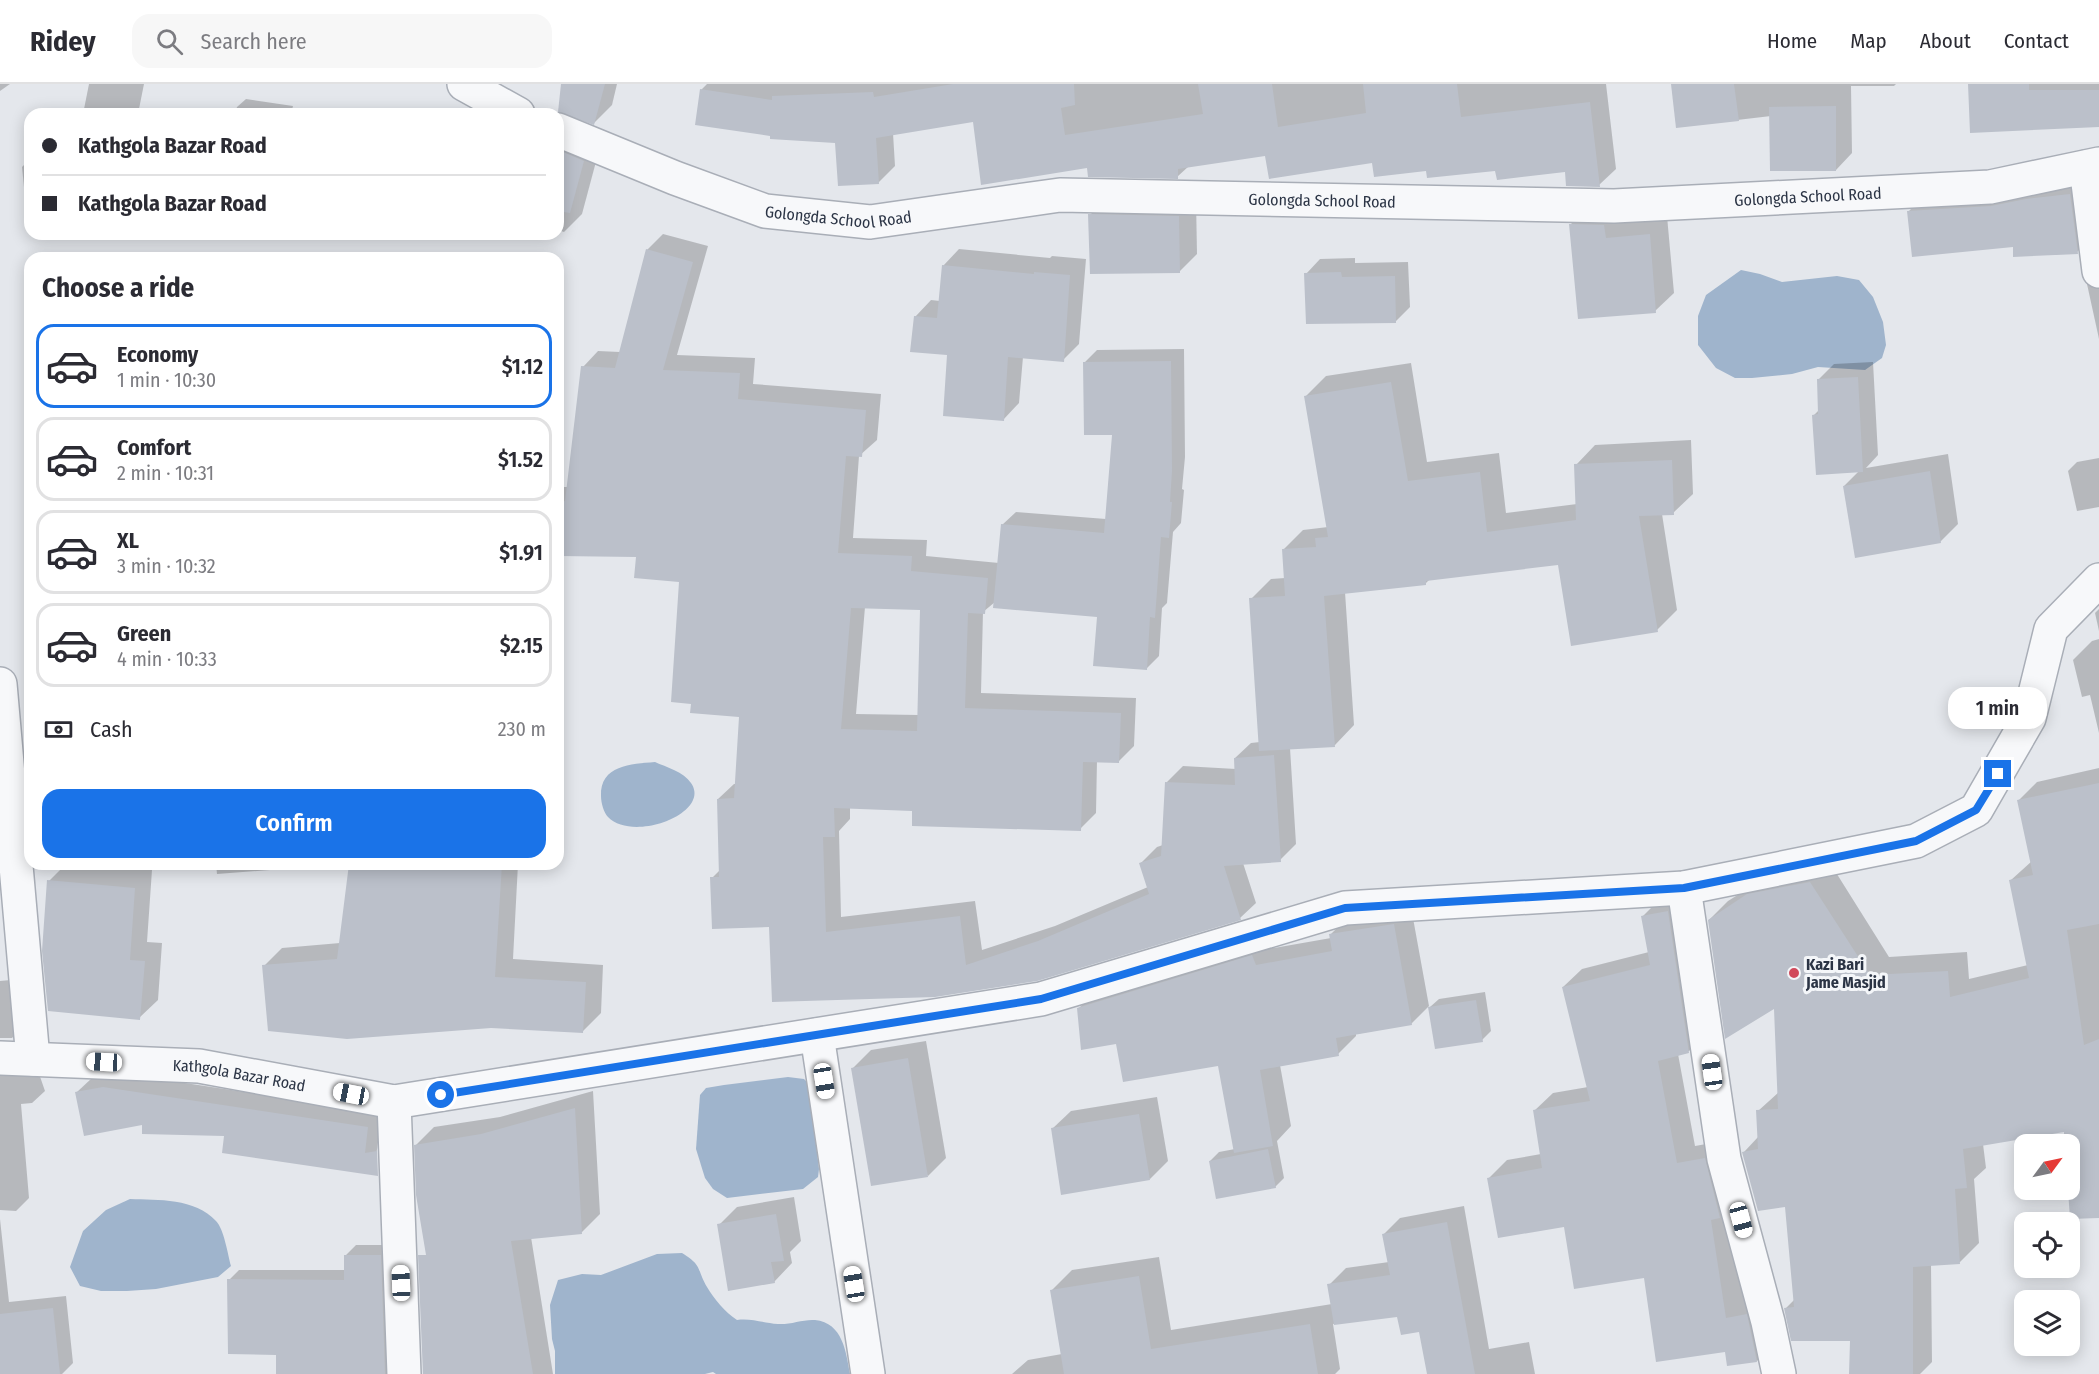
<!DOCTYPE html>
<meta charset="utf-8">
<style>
:root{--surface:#fff;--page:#f7f7f7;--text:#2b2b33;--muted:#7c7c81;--line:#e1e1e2;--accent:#1a73e8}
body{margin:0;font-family:"Fira Sans Condensed",sans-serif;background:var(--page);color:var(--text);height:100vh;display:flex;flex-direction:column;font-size:22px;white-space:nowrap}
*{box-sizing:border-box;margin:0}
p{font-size:20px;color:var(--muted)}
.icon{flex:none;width:33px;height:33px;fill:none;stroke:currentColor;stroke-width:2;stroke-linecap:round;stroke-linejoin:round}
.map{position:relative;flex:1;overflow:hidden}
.panel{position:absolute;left:24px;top:168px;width:540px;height:618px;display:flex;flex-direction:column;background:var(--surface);border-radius:18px;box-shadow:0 3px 15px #0003}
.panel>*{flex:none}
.banner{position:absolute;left:24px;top:24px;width:540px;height:132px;border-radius:18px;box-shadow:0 3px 15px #0003;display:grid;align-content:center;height:132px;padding:0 18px;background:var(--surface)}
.needle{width:39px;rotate:57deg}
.buttons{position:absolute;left:2014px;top:1050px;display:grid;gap:12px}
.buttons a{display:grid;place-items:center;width:66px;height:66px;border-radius:12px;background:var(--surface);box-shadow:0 3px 15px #0003;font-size:30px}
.end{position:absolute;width:27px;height:27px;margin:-14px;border:8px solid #1a73e8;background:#fff;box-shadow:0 0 0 3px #fff}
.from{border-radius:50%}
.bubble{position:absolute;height:42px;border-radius:18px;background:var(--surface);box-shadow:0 3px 15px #0003;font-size:20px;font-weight:600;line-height:42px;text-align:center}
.car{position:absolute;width:18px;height:36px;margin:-18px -9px;border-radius:8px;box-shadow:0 0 4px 2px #0007;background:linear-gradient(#fff 24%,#345 0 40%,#fff 0 76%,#345 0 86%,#fff 0)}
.banner b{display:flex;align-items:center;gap:21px;height:57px;font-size:22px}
.banner b+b{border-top:2px solid var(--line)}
.banner i{width:15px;height:15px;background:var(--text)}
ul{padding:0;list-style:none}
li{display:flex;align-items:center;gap:18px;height:84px;margin:0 12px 9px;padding:0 6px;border:3px solid var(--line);border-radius:18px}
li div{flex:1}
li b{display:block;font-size:22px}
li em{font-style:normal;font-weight:600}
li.on{border-color:var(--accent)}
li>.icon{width:54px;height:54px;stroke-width:1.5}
h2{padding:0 18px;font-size:27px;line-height:72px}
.pay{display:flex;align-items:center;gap:15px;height:66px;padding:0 18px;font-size:22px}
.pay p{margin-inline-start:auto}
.action{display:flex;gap:12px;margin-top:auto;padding:12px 18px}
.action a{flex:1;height:69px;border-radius:18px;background:var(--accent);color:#fff;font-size:24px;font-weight:600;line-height:69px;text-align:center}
header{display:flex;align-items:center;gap:36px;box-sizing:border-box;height:84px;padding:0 30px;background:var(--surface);border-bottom:2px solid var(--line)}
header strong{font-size:28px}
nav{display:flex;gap:33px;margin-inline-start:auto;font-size:21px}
.search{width:420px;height:54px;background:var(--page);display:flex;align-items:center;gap:15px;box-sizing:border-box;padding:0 21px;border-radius:18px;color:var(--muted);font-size:22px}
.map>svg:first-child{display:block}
</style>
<header>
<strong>Ridey</strong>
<div class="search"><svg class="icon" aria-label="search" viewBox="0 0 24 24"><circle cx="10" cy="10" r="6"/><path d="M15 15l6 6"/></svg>Search here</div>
<nav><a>Home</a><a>Map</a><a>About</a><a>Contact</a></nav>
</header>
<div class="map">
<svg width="2099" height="1290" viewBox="0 0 2099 1290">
<rect width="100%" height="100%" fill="#e4e7ec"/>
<g fill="#9fb4cc">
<polygon points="1741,186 1760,190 1782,198 1837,192 1859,196 1873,213 1883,238 1886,261 1882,274 1865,286 1818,283 1792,290 1752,294 1735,294 1716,284 1698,261 1698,232 1706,211"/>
<path d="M 655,678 C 666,683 684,688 691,699 C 712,729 633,759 608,733 C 604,729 601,719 601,712 C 600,681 631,680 655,678 Z"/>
<polygon points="788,993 804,995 809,1000 819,1085 818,1093 803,1105 727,1114 713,1105 705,1094 696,1065 700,1011 706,1004 724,1001"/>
<path d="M 130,1115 C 158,1116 195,1114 216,1137 C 224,1145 228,1171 231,1182 L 218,1193 L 156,1205 L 127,1207 L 101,1207 L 80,1202 L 70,1183 L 83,1147 L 106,1126 Z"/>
<path d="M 682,1169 C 703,1182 696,1184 707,1203 C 714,1215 725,1228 737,1236 C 751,1234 763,1239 778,1240 C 790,1241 803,1235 815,1236 C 843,1239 846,1268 850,1290 L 716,1290 L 713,1288 L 705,1290 L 555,1290 L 555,1267 L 552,1255 L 550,1221 L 558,1196 L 582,1190 L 601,1191 L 657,1170 Z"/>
</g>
<g fill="#0003" fill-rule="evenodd">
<polygon points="0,0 10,0 0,7"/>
<polygon points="89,0 144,0 138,30 83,30"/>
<polygon points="562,0 617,0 612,21 594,39"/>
<polygon points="707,0 1606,0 1616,85 1599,101 1566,86 1427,86 1373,77 1267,70 1189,82 1177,93 1089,82 974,36 893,49 895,82 878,99 837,58 772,51 701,6"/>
<polygon points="1673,0 1896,0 1894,2 1851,2 1852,69 1836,86 1771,32 1678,43"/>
<polygon points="1969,0 2099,0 2099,41"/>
<polygon points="246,15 293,22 291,30 235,30 237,23"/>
<polygon points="558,46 601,59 582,130 564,148 558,146"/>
<polygon points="30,75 30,124 26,123 22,83"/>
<polygon points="2088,93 2095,150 2077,168 2014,161 1909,127 1927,109"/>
<polygon points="1108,113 1196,115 1197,170 1179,188 1090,131"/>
<polygon points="1589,122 1667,132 1674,209 1655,227 1571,140"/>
<path d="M 663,150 L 708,162 L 677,271 L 755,274 L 753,300 L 881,310 L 877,356 L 859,372 L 853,454 L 927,456 L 926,472 L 999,479 L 1002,441 L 1016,428 L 1106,435 L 1113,349 L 1084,279 L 1097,266 L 1184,265 L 1185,373 L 1182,405 L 1184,406 L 1181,439 L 1173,448 L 1167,519 L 1162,524 L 1159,572 L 1146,585 L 1098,531 L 995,518 L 983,528 L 981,609 L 1136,614 L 1134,662 L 1118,678 L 1097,677 L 1096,729 L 1080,745 L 914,726 L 850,723 L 850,735 L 839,747 L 841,833 L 975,817 L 982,866 L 1055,842 L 1148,803 L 1141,779 L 1157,763 L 1163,761 L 1167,698 L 1183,682 L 1236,685 L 1235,674 L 1251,659 L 1260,658 L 1251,515 L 1271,495 L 1285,494 L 1283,466 L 1303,446 L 1328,443 L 1306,312 L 1326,292 L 1411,279 L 1427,378 L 1499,369 L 1506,429 L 1577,420 L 1576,381 L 1595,361 L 1691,356 L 1693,410 L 1673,429 L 1662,430 L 1677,526 L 1657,546 L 1560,479 L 1430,495 L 1426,499 L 1345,508 L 1354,641 L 1335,661 L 1290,664 L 1296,760 L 1280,776 L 1243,779 L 1256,819 L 1240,834 L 935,911 L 771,841 L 712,794 L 720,786 L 718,715 L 734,700 L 736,700 L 741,632 L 692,619 L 681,497 L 637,472 L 558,471 L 558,403 L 568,403 L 583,283 L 598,267 L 620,268 L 647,166 ZM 865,523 L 922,524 L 919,631 L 856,630 Z"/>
<polygon points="959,165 1050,174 1052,172 1086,175 1079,260 1063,276 1023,273 1019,319 1003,336 915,233 931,216 940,217 943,182"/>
<polygon points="1355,174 1355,179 1408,178 1410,223 1395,238 1306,190 1320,175"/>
<polygon points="2099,188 2099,255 2087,200"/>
<polygon points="1873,278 1878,371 1866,384 1948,370 1958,440 1940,458 1844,402 1859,387 1814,331 1819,326 1818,296 1834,280"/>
<polygon points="2099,374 2099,423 2077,427 2068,387 2077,378"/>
<polygon points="2099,525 2099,547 2095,529"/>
<polygon points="2099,555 2099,649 2090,611 2082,613 2073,576 2092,557"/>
<polygon points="2099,684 2099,1133 2072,1134 2069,1106 2070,1060 2066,1060 2065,1046 1983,1060 1986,1084 1974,1095 1979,1159 1960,1178 1931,1180 1932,1278 1920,1290 1851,1290 1852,1256 1785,1225 1795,1215 1787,1121 1744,1068 1759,1052 1758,1027 1779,1008 1775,922 1709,836 1728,817 1768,792 1830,779 1889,873 1967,868 1969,895 2028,881 2011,796 2032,777 2018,717 2037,698"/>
<polygon points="66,780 152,786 147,858 162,859 158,916 139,934 49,797"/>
<polygon points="216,780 348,780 217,790"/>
<polygon points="350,780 518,780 513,875 603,881 601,929 583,947 264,882 282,864 340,859"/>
<polygon points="1686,810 1707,949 1689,967 1678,970 1695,1062 1723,1057 1729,1123 1744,1216 1764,1213 1775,1259 1757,1277 1727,1266 1645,1193 1489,1094 1507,1076 1541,1070 1534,1027 1553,1009 1588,1003 1563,903 1582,885 1649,868 1643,832 1661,814"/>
<polygon points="1411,823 1429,922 1411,940 1356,950 1356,952 1338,970 1280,981 1291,1042 1277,1057 1284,1094 1275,1103 1210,1077 1219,1068 1235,1065 1220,980 1117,958 1079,924 1097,906 1270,854 1274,864 1331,854 1330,851 1348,833"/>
<polygon points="21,895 25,941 12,954 0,954 0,897"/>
<polygon points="1485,908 1491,947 1482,956 1430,923 1439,915"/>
<polygon points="926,957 946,1074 928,1092 853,984 871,966"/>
<polygon points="0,974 36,981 45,1007 32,1019 21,1020 29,1114 16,1127 0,1126"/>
<polygon points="119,989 382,1029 376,1073 144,1039 77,1008 92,994"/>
<polygon points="593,1007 600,1130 582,1148 531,1153 553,1290 446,1290 416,1061 434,1043 500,1033"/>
<polygon points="1157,1013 1168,1077 1150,1095 1052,1045 1071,1027"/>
<polygon points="794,1113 801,1157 790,1168 792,1179 774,1198 719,1141 737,1123"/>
<polygon points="1464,1122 1489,1265 1529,1258 1535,1290 1428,1290 1421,1246 1399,1231 1333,1240 1340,1285 1335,1290 1012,1290 1028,1276 1062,1270 1052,1206 1072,1186 1159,1173 1171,1246 1332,1220 1329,1201 1346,1184 1389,1178 1384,1150 1400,1134"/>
<polygon points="0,1135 9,1218 66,1212 73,1279 62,1290 0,1290"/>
<polygon points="356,1161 391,1161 390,1290 277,1290 278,1269 229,1196 239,1186 346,1186 346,1171"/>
</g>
<g fill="#bbc0ca" fill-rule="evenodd">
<polygon points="561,0 605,0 594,41 558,28"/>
<polygon points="953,0 1074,0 1075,21 1061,24 1065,51 1203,30 1198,0 1272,0 1278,43 1366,29 1363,0 1457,0 1461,33 1590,18 1600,103 1566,102 1565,88 1497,96 1495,87 1427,94 1426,87 1374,93 1372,79 1269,95 1265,72 1178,85 1178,95 1088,93 1087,84 981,101 973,38 876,54 879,100 838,102 835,59 770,55 770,52 695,41 700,5 772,16 772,12 873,8 874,13"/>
<polygon points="1671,0 1734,0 1739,37 1676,44"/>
<polygon points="1968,0 2029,0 2029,6 2099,6 2099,43 1970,49"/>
<polygon points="1836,22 1836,87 1770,87 1769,23"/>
<polygon points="558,66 584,77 570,129 558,127"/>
<polygon points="2070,110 2078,170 2013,173 2013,163 1912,173 1907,127 1991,122 2026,115"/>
<polygon points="1088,130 1179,132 1180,189 1090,190"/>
<polygon points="1569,140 1604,141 1606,154 1650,150 1656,229 1578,235"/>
<path d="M 646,165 L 693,178 L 663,286 L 740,289 L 738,315 L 866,326 L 862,373 L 846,372 L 838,469 L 912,472 L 911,487 L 988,494 L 985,530 L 968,529 L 965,624 L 1121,629 L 1119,679 L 1083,678 L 1081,747 L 912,742 L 912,727 L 834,724 L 835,753 L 823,753 L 826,848 L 960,832 L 966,881 L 1038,857 L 1149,810 L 1139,779 L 1161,772 L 1165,698 L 1235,701 L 1234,674 L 1274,671 L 1281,778 L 1224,782 L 1241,836 L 1037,897 L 935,913 L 772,918 L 769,843 L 712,845 L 710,793 L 719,793 L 717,715 L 734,714 L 739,633 L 690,629 L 691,620 L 671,618 L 679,498 L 634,494 L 636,473 L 558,472 L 558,418 L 565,417 L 581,282 L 615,284 ZM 851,524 L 920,526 L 917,647 L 841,645 Z"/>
<polygon points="942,181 1034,190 1034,188 1070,191 1064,278 1008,273 1004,337 943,332 947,271 910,268 914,232 937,234"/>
<polygon points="1341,188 1342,193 1395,192 1396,239 1306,240 1304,189"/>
<polygon points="1171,277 1172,387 1170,418 1172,418 1169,454 1161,453 1155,534 1150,533 1147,586 1093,582 1097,533 993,524 1001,440 1104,449 1112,351 1084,351 1083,278"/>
<polygon points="1858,293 1863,388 1816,391 1812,331 1818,330 1817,295"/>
<polygon points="1391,298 1408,397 1480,388 1487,448 1576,436 1574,380 1672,376 1674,431 1639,432 1658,548 1571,562 1558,481 1426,497 1426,501 1324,512 1335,663 1259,667 1249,514 1285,512 1282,465 1316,463 1315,454 1328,453 1304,312"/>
<polygon points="1930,387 1941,459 1855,474 1843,402"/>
<polygon points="2099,699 2099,840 2067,846 2084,961 2099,955 2099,1134 2070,1135 2068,1106 2070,1106 2070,1060 2064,1060 2064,1048 1963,1065 1967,1104 1955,1105 1960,1180 1913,1183 1913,1290 1849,1290 1850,1257 1791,1257 1784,1224 1794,1223 1785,1123 1758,1127 1742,1068 1758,1065 1756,1026 1778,1025 1774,925 1725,955 1708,836 1747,810 1810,798 1870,891 1948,887 1950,913 2029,894 2009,796 2033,791 2017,716"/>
<polygon points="349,780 502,780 495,893 586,898 583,949 491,944 347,955 268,947 262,881 337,875"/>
<polygon points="47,796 135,804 130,876 145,877 140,936 48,927 42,867"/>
<polygon points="1668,827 1689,969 1658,977 1677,1079 1705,1074 1720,1134 1711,1136 1726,1234 1747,1230 1757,1278 1727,1282 1725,1268 1656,1278 1644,1194 1574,1205 1564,1143 1498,1154 1487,1094 1542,1084 1533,1026 1590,1017 1562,903 1650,881 1641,832"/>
<polygon points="1394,840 1412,941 1336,954 1339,972 1260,986 1273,1062 1234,1069 1218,982 1123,998 1116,960 1081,966 1077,924 1252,871 1256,881 1332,867 1329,850"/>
<polygon points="1476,916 1483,958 1435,965 1428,923"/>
<polygon points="908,974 928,1093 871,1102 851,984"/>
<polygon points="103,1003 368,1043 365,1069 377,1067 378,1092 222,1069 224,1052 142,1050 142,1041 84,1052 75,1008"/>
<polygon points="575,1024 582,1150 511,1157 533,1290 423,1290 418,1171 426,1171 416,1111 414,1061 481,1050"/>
<polygon points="1139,1030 1150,1096 1061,1111 1051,1044"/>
<polygon points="1268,1065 1276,1104 1216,1115 1209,1077"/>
<polygon points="776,1130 784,1177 771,1178 775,1199 728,1207 717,1140"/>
<polygon points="1447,1138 1475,1290 1427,1290 1419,1248 1401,1251 1397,1233 1334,1241 1327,1200 1390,1191 1382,1150"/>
<polygon points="344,1171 381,1171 385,1290 276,1290 276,1271 228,1270 227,1195 344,1196"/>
<polygon points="1139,1192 1151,1265 1310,1240 1318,1290 1064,1290 1050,1206"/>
<polygon points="53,1224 60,1290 0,1290 0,1230"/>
</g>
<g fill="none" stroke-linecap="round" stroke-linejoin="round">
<defs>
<g id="minor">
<polyline points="464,0 518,30"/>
<path id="s1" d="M 558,46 L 675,94 L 765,127 L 870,138 L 1060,111 L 1614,122 L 1990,103 L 2099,80"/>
<polyline points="2086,83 2099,187"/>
<polyline points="0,600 33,975"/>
<polyline points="1684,804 1724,1075 1768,1238 1779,1290"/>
<polyline points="817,951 868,1290"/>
<path id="s2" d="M 0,974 L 199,982 L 394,1018 L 1041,915 L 1345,824 L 1684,804 L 1916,757 L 1976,726 L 2029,634 L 2051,545 L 2099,496"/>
<polyline points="394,1018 404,1290"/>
</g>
</defs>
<use href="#minor" stroke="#a9aeb7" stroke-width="36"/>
<use href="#minor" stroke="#f7f8fa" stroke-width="33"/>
</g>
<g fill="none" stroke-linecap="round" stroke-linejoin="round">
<polyline stroke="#1a73e8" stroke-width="8" points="441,1011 1041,915 1345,824 1684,804 1916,757 1976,726 1998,690"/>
</g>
<circle fill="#d1495b" stroke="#f4f6f9" stroke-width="2" cx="1794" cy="889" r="6"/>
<g text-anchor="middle" stroke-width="6" stroke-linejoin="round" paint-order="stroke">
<g font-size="16" fill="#2b3445" stroke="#f4f6f9">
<text dy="6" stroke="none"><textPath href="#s1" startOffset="1268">Golongda School Road</textPath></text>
<text dy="6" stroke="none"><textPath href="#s1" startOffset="782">Golongda School Road</textPath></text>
<text dy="6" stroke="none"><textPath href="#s1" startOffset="296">Golongda School Road</textPath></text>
<text dy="6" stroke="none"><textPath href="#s2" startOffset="240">Kathgola Bazar Road</textPath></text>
</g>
<g font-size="16" font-weight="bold" fill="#2b3445" stroke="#f4f6f9" text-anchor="start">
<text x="1806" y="886">Kazi Bari<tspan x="1806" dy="18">Jame Masjid</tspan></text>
</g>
</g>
</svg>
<div class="buttons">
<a><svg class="needle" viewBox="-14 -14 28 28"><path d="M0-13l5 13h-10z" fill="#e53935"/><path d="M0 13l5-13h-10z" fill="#7c7c81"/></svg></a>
<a><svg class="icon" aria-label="locate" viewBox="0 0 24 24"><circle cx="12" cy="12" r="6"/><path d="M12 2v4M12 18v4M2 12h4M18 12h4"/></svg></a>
<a><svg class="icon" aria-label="layers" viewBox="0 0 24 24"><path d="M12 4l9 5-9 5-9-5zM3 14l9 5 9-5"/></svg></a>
</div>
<i class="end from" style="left:441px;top:1011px"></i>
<i class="end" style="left:1998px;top:690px"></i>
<div class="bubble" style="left:1948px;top:603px;width:99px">1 min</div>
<i class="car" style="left:104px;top:978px;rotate:273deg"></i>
<i class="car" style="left:1712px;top:988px;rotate:352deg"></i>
<i class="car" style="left:824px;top:997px;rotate:171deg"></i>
<i class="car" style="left:351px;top:1010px;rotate:281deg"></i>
<i class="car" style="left:1741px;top:1136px;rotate:165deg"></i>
<i class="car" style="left:401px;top:1199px;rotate:358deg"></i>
<i class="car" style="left:854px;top:1200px;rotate:351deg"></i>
<div class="banner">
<b><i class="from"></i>Kathgola Bazar Road</b>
<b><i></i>Kathgola Bazar Road</b>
</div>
<section class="panel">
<h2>Choose a ride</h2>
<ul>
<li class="on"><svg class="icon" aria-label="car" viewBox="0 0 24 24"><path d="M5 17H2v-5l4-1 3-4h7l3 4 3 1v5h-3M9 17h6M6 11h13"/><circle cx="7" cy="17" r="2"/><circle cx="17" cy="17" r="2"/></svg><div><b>Economy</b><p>1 min · 10:30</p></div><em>$1.12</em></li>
<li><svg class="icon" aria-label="car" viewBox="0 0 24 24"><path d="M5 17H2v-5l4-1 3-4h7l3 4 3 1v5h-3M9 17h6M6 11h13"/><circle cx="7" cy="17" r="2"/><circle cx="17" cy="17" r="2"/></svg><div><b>Comfort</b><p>2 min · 10:31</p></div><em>$1.52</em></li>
<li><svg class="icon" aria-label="car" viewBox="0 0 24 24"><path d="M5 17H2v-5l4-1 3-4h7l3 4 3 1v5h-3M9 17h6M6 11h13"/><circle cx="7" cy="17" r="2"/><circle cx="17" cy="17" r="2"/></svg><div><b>XL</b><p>3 min · 10:32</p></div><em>$1.91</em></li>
<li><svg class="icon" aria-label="car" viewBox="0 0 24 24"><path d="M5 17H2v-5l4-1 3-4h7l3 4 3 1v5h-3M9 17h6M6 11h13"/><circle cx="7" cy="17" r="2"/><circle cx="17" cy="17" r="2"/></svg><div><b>Green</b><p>4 min · 10:33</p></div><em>$2.15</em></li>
</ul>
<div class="pay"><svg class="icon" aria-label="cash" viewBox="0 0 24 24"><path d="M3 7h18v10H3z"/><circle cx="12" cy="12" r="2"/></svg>Cash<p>230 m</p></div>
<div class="action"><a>Confirm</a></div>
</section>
</div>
